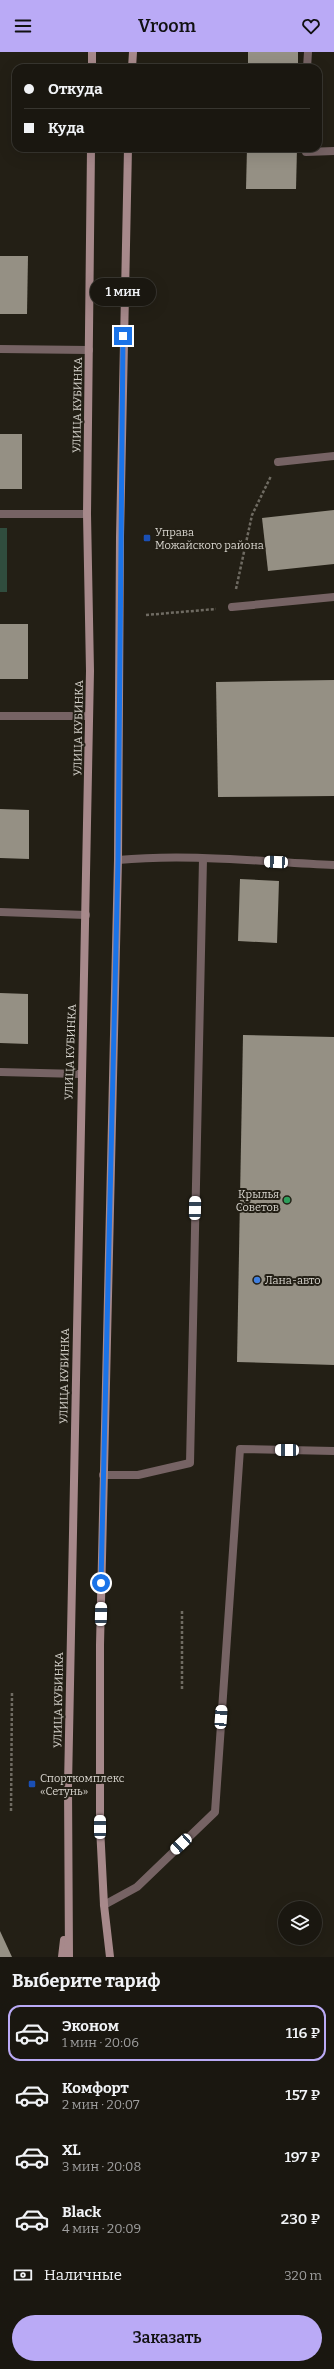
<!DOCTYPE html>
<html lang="ru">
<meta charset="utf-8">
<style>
:root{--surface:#1a1710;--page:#27241e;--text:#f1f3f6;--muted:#9f9f9f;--line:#383630;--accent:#baaaf6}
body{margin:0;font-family:Bitter,serif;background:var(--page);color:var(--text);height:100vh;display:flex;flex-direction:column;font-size:15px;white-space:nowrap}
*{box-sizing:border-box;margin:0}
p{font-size:13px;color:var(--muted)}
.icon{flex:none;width:22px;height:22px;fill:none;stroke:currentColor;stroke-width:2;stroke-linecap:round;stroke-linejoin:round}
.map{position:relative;height:1905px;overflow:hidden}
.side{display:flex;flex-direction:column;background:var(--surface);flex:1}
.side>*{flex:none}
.hud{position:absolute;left:12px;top:12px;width:310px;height:88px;border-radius:12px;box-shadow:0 4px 16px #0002,0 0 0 1px var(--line);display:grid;align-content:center;height:88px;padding:0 12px;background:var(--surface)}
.fabs{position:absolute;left:278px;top:1849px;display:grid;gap:8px}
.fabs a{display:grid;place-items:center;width:44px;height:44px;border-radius:50%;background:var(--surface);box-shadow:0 4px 16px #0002,0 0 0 1px var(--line);font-size:20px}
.end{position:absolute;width:18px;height:18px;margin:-9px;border:5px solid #1a73e8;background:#fff;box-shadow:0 0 0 2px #fff}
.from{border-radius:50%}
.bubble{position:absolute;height:28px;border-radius:14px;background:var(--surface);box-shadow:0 4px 16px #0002,0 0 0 1px var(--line);font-size:13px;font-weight:600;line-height:28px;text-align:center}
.car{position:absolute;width:12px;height:24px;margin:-12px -6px;border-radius:5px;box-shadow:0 0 3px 1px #0007;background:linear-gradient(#fff 24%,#345 0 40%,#fff 0 76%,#345 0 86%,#fff 0)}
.hud b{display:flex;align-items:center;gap:14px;height:38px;font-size:15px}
.hud b+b{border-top:1px solid var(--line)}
.hud i{width:10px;height:10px;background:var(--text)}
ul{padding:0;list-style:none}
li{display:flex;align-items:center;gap:12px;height:56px;margin:0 8px 6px;padding:0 4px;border:2px solid transparent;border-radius:12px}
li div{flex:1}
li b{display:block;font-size:15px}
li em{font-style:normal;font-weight:600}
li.selected{border-color:var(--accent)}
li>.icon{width:36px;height:36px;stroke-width:1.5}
h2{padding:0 12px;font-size:18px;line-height:48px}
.pay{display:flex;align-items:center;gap:10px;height:44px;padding:0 12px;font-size:15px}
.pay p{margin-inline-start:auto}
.action{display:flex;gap:8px;margin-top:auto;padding:8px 12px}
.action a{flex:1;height:46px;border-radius:24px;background:var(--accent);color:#111;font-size:16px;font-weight:600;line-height:46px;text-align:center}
header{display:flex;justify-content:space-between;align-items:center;height:52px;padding:0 12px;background:var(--accent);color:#111;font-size:18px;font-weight:600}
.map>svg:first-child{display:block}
</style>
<header><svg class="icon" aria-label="menu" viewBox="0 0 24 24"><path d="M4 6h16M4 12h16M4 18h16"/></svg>Vroom<svg class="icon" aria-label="heart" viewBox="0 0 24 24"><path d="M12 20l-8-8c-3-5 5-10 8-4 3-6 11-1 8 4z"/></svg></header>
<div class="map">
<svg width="334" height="1905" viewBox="0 0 334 1905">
<rect width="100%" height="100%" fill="#231f15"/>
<rect fill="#304d3e" x="0" y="476" width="7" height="64"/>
<g fill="#959084">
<rect x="248" y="0" width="50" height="16"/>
<polygon points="247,96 297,96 296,137 246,137"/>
<polygon points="0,204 28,204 27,262 0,262"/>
<rect x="0" y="382" width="22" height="55"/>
<polygon points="334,458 334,512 268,519 262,466"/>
<rect x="0" y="572" width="28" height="55"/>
<polygon points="334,628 334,744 218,745 216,630"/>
<polygon points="0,757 29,758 29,807 0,806"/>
<polygon points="240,827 279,829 277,891 238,889"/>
<polygon points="0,941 28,942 28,992 0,991"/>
<polygon points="243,983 334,985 334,1313 237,1310"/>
<polygon points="0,1879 12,1905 0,1905"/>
</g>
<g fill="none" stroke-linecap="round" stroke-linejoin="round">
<g stroke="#6f6b62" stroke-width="2.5" stroke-dasharray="3 2" stroke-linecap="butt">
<polyline points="236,537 252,463 271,424"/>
<polyline points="146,563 216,557"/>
<polyline points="182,1559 182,1638"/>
<polyline points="11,1759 12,1641"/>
</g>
<g stroke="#766364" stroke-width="8">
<polyline points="307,16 308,0"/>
<polyline points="306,96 306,100 334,99"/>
<polyline points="0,297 89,298"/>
<polyline points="278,410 334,404"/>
<polyline points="0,462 87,462"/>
<polyline points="232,555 334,545"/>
<polyline points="0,664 89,664"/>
<path d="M 118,808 C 189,801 263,810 334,813"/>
<polyline points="0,860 86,863"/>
<polyline points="0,1020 80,1022"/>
<polyline points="103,1423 138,1423 190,1411 203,807"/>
<polyline points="104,1853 137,1835 215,1760 240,1397 334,1399"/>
</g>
<g stroke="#a7898b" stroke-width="8">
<polyline points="92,16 92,0"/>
<polyline points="132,16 133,0"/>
<polyline points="62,1905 64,1888"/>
<polyline points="69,1905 68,1734 90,619 87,462 91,96"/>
<polyline points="110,1905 104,1853 100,1775 100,1593 118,808 120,485 128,96"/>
</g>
</g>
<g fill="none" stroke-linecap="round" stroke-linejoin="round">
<polyline stroke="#1a73e8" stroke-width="5" points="101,1531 118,808 123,284"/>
</g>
<g fill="#1a4fb4" stroke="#231f15" stroke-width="1.5">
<rect x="143" y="482" width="8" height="8" rx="2"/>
<rect x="28" y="1728" width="8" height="8" rx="2"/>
</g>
<circle fill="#2e9e5b" stroke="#231f15" stroke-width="1.5" cx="287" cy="1148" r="4"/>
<circle fill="#3f7fe0" stroke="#231f15" stroke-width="1.5" cx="257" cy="1228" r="4"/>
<g text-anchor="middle" stroke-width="4" stroke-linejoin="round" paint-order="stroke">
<g font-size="11" fill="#d8d5ce" stroke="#231f15">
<text transform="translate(77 353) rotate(-89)" y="4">УЛИЦА КУБИНКА</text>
<text transform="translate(78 676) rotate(-89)" y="4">УЛИЦА КУБИНКА</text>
<text transform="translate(70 1000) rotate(-88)" y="4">УЛИЦА КУБИНКА</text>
<text transform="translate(64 1324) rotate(-89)" y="4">УЛИЦА КУБИНКА</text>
<text transform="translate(58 1648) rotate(-89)" y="4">УЛИЦА КУБИНКА</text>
</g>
<g font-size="11" fill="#d8d5ce" stroke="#231f15" text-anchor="start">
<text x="155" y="484">Управа<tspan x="155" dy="13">Можайского района</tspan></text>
<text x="279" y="1146" text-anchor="end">Крылья<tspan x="279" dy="13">Советов</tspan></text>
<text x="265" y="1232">Лана-авто</text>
<text x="40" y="1730">Спорткомплекс<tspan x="40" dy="13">«Сетунь»</tspan></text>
</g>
</g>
</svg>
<div class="fabs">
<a><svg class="icon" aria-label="layers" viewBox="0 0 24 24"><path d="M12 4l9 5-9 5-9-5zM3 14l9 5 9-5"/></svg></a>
</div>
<i class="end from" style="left:101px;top:1531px"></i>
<i class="end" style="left:123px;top:284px"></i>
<div class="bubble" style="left:90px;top:226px;width:66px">1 мин</div>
<i class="car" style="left:276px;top:810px;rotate:273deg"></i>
<i class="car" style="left:195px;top:1156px;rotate:1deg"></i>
<i class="car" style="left:287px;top:1398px;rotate:271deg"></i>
<i class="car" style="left:101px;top:1562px;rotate:1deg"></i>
<i class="car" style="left:221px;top:1665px;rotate:4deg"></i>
<i class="car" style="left:100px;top:1775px;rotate:0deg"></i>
<i class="car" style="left:181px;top:1792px;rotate:227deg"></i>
<div class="hud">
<b><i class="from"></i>Откуда</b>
<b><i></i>Куда</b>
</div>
</div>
<section class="side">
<h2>Выберите тариф</h2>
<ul>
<li class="selected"><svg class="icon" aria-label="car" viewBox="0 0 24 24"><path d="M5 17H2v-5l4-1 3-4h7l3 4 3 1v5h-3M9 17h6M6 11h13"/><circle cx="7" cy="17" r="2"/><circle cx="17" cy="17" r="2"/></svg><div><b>Эконом</b><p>1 мин · 20:06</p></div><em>116 ₽</em></li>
<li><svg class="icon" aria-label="car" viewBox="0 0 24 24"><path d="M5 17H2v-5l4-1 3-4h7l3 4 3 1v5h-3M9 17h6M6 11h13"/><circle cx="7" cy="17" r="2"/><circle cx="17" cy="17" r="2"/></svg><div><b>Комфорт</b><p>2 мин · 20:07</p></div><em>157 ₽</em></li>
<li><svg class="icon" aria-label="car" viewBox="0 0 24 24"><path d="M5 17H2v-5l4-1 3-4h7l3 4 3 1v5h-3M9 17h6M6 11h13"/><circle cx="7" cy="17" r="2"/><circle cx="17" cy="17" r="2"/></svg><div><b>XL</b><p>3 мин · 20:08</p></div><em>197 ₽</em></li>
<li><svg class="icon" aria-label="car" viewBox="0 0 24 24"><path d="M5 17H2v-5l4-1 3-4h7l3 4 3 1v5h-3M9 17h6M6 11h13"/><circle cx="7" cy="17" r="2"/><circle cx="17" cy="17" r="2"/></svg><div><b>Black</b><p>4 мин · 20:09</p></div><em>230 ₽</em></li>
</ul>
<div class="pay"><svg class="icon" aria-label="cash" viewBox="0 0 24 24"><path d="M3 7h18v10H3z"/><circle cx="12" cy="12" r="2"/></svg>Наличные<p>320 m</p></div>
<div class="action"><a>Заказать</a></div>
</section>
